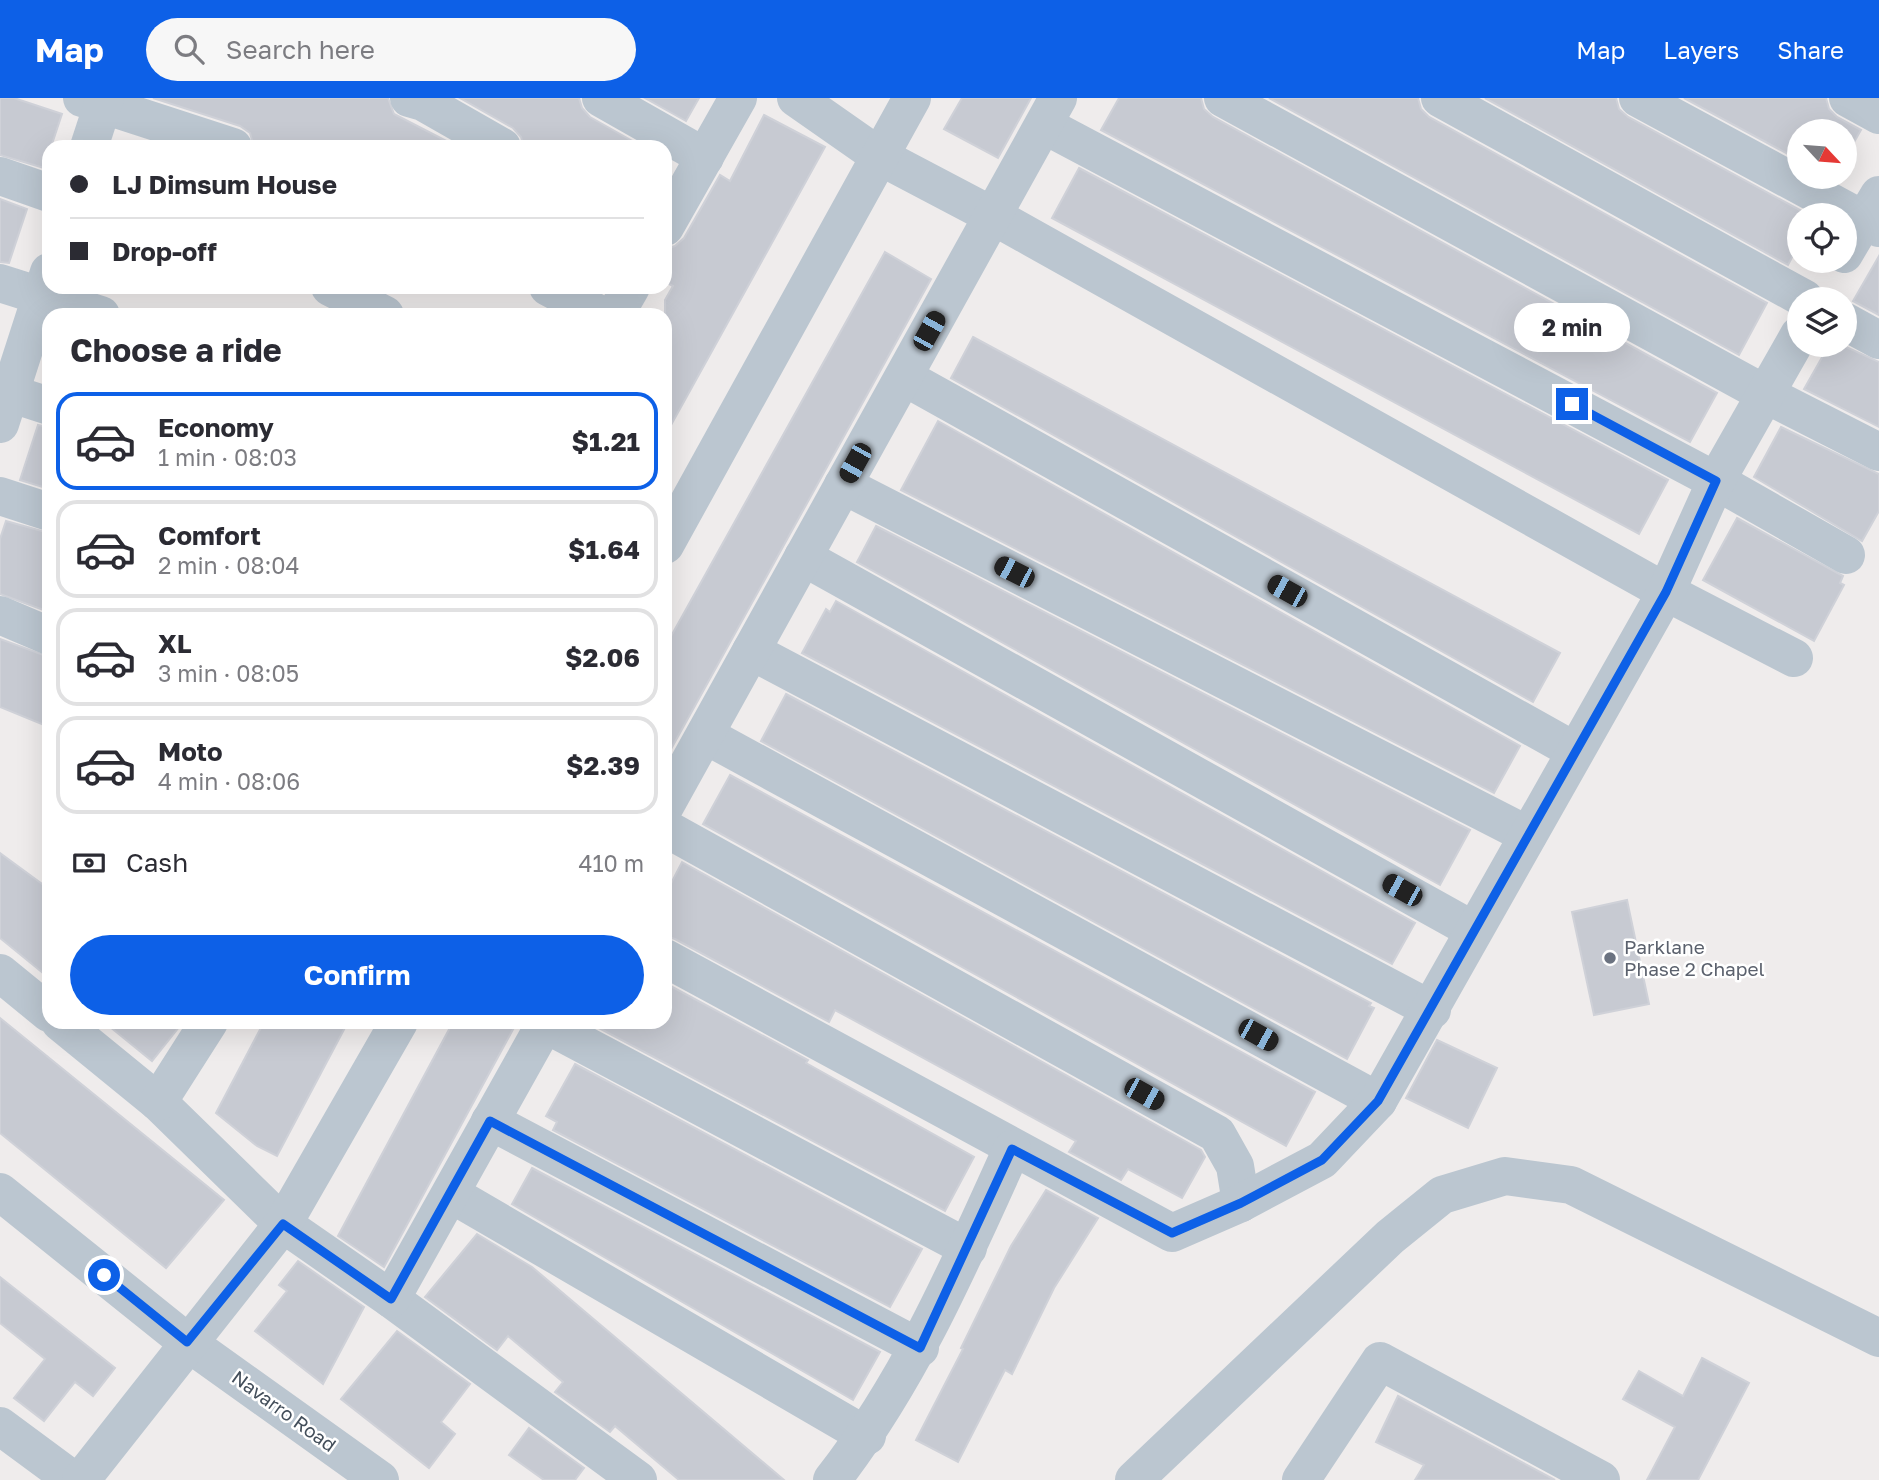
<!DOCTYPE html>
<meta charset="utf-8">
<style>
:root{--surface:#fff;--page:#f7f7f7;--text:#2b2b33;--muted:#7c7c81;--line:#e1e1e2;--accent:#0d60e7}
body{margin:0;font-family:"Golos Text",sans-serif;background:var(--page);color:var(--text);height:100vh;display:flex;flex-direction:column;font-size:26px;white-space:nowrap}
*{box-sizing:border-box;margin:0}
p{font-size:23px;color:var(--muted)}
.icon{flex:none;width:38px;height:38px;fill:none;stroke:currentColor;stroke-width:2;stroke-linecap:round;stroke-linejoin:round}
.map{position:relative;flex:1;overflow:hidden}
.sheet{position:absolute;left:42px;top:210px;width:630px;height:721px;display:flex;flex-direction:column;background:var(--surface);border-radius:21px;box-shadow:0 7px 28px #0002}
.sheet>*{flex:none}
.banner{position:absolute;left:42px;top:42px;width:630px;height:154px;border-radius:21px;box-shadow:0 7px 28px #0002;display:grid;align-content:center;height:154px;padding:0 28px;background:var(--surface)}
.needle{width:46px;rotate:116deg}
.controls{position:absolute;left:1787px;top:21px;display:grid;gap:14px}
.controls a{display:grid;place-items:center;width:70px;height:70px;border-radius:50%;background:var(--surface);box-shadow:0 7px 28px #0002;font-size:35px}
.end{position:absolute;width:32px;height:32px;margin:-16px;border:9px solid #0d60e7;background:#fff;box-shadow:0 0 0 4px #fff}
.from{border-radius:50%}
.bubble{position:absolute;height:49px;border-radius:24px;background:var(--surface);box-shadow:0 7px 28px #0002;font-size:23px;font-weight:700;line-height:49px;text-align:center}
.car{position:absolute;width:21px;height:42px;margin:-21px -10px;border-radius:9px;box-shadow:0 0 5px 2px #0007;background:linear-gradient(#222 24%,#8ab4d8 0 40%,#222 0 76%,#8ab4d8 0 86%,#222 0)}
.banner b{display:flex;align-items:center;gap:24px;height:66px;font-size:26px}
.banner b+b{border-top:2px solid var(--line)}
.banner i{width:18px;height:18px;background:var(--text)}
ul{padding:0;list-style:none}
li{display:flex;align-items:center;gap:21px;height:98px;margin:0 14px 10px;padding:0 14px;border:4px solid var(--line);border-radius:21px}
li div{flex:1}
li b{display:block;font-size:26px}
li em{font-style:normal;font-weight:700}
li.on{border-color:var(--accent)}
li>.icon{width:63px;height:63px;stroke-width:1.5}
h2{padding:0 28px;font-size:32px;line-height:84px}
.pay{display:flex;align-items:center;gap:18px;height:77px;padding:0 28px;font-size:26px}
.pay p{margin-inline-start:auto}
.button{display:flex;gap:14px;margin-top:auto;padding:14px 28px}
.button a{flex:1;height:80px;border-radius:42px;background:var(--accent);color:#fff;font-size:28px;font-weight:700;line-height:80px;text-align:center}
header{display:flex;align-items:center;gap:42px;box-sizing:border-box;height:98px;padding:0 35px;background:var(--accent);color:#fff}
header strong{font-size:33px}
nav{display:flex;gap:38px;margin-inline-start:auto;font-size:24px}
.search{width:490px;height:63px;background:var(--page);display:flex;align-items:center;gap:18px;box-sizing:border-box;padding:0 24px;border-radius:38px;color:var(--muted);font-size:26px}
.map>svg:first-child{display:block}
</style>
<header>
<strong>Map</strong>
<div class="search"><svg class="icon" aria-label="search" viewBox="0 0 24 24"><circle cx="10" cy="10" r="6"/><path d="M15 15l6 6"/></svg>Search here</div>
<nav><a>Map</a><a>Layers</a><a>Share</a></nav>
</header>
<div class="map">
<svg width="1879" height="1382" viewBox="0 0 1879 1382">
<rect width="100%" height="100%" fill="#efecec"/>
<g fill="#c7cad2" stroke="#cfd1d8" stroke-width="2">
<polygon points="0,0 14,0 62,16 44,70 0,57"/>
<polygon points="153,0 388,0 394,16 458,49 254,49 250,35 240,28"/>
<polygon points="460,0 579,0 582,10 590,19 643,49 524,49 521,39 513,30"/>
<polygon points="645,0 699,0 686,23"/>
<polygon points="962,0 1031,0 998,60 944,31"/>
<polygon points="1119,0 1201,0 1204,11 1213,19 1717,295 1690,344 1101,32"/>
<polygon points="1269,0 1418,0 1421,11 1429,19 1767,205 1739,257"/>
<polygon points="1485,0 1616,0 1619,11 1628,19 1809,117 1799,117 1799,146 1788,167"/>
<polygon points="1684,0 1826,0 1829,11 1837,19 1861,32 1844,62 1844,33 1799,33 1799,62"/>
<polygon points="764,17 825,49 665,338 665,202 673,188 665,184 665,151 675,148 684,140 720,77 730,83"/>
<polygon points="1079,70 1668,382 1639,436 1052,120"/>
<polygon points="0,101 27,111 9,165 0,164"/>
<polygon points="885,154 931,181 665,662 665,549"/>
<polygon points="1879,158 1879,217 1853,203"/>
<polygon points="973,239 1560,555 1533,604 951,280"/>
<polygon points="1829,247 1842,247 1879,264 1879,329 1804,291"/>
<polygon points="938,323 1520,648 1494,695 901,392"/>
<polygon points="38,327 49,329 49,391 20,382"/>
<polygon points="1781,329 1879,376 1879,413 1862,443 1754,379"/>
<polygon points="1737,420 1843,478 1840,485 1844,487 1814,543 1703,482"/>
<polygon points="6,423 49,435 49,514 0,496 0,441"/>
<polygon points="876,428 1470,732 1440,787 857,464"/>
<polygon points="836,503 1415,825 1392,866 802,555 826,511 830,514"/>
<polygon points="0,541 49,559 49,629 0,609"/>
<polygon points="786,596 1371,905 1369,908 1374,910 1347,961 761,643"/>
<polygon points="730,677 1315,994 1286,1048 703,726"/>
<polygon points="0,755 49,791 49,880 0,840"/>
<polygon points="682,764 1201,1052 1205,1059 1182,1100 1128,1071 1121,1082 1069,1054 1076,1043 835,912 829,924 675,841 665,838 665,797"/>
<polygon points="1627,802 1649,906 1594,917 1572,814"/>
<polygon points="665,885 808,962 806,965 974,1059 945,1113 597,929 600,924 665,924"/>
<polygon points="0,920 224,1102 166,1170 0,1035"/>
<polygon points="104,924 183,924 152,963"/>
<polygon points="264,924 348,924 277,1058 257,1048 216,1015"/>
<polygon points="453,924 517,924 384,1169 338,1138"/>
<polygon points="1437,942 1497,970 1468,1030 1406,1000"/>
<polygon points="575,966 922,1151 890,1209 553,1032 557,1024 546,1018"/>
<polygon points="532,1070 880,1254 853,1302 512,1106"/>
<polygon points="1046,1092 1098,1120 1054,1190 1012,1276 1005,1272 958,1364 916,1342 963,1251 961,1250 1011,1148"/>
<polygon points="477,1136 532,1169 784,1382 679,1382 615,1328 610,1334 555,1294 563,1284 508,1238 497,1252 425,1199"/>
<polygon points="298,1163 364,1209 323,1286 255,1233 287,1193 279,1187"/>
<polygon points="0,1179 115,1270 93,1298 75,1284 44,1323 14,1300 45,1261 0,1225"/>
<polygon points="397,1233 470,1286 441,1324 455,1336 429,1370 341,1301"/>
<polygon points="1702,1260 1749,1285 1698,1382 1647,1382 1675,1329 1623,1301 1639,1273 1683,1298"/>
<polygon points="1398,1298 1555,1382 1415,1382 1424,1367 1376,1344"/>
<polygon points="529,1330 584,1370 575,1382 544,1382 509,1357"/>
</g>
<g fill="none" stroke-linecap="round" stroke-linejoin="round">
<g stroke="#bbc6d0" stroke-width="38">
<polyline points="82,0 233,49"/>
<polyline points="409,0 423,4 502,49"/>
<polyline points="601,0 705,59"/>
<polyline points="796,0 879,58 993,118 1666,494 1794,560"/>
<polyline points="1223,0 1767,297 1879,354"/>
<polyline points="1440,0 1805,201"/>
<polyline points="1638,0 1879,130"/>
<polyline points="1848,0 1879,17"/>
<polyline points="1044,27 1716,383 1846,457"/>
<polyline points="89,49 105,0"/>
<polyline points="0,78 49,95"/>
<polyline points="665,129 738,0"/>
<polyline points="1844,156 1879,97"/>
<polyline points="0,185 101,217"/>
<polyline points="330,189 385,217"/>
<polyline points="548,189 601,217"/>
<polyline points="615,217 631,189"/>
<polyline points="1844,223 1879,242"/>
<polyline points="904,279 1575,653"/>
<polyline points="0,292 49,308"/>
<polyline points="0,326 49,174"/>
<polyline points="843,387 1528,737"/>
<polyline points="0,398 49,414"/>
<polyline points="665,447 912,0"/>
<polyline points="803,459 1473,832"/>
<polyline points="0,517 49,538"/>
<polyline points="751,553 1432,912"/>
<polyline points="705,637 1378,1003"/>
<polyline points="665,708 1058,0"/>
<polyline points="665,730 1217,1036 1235,1068 1241,1105"/>
<polyline points="665,860 1172,1135 1241,1105 1322,1062 1378,1003 1666,494 1716,383 1799,237"/>
<polyline points="0,875 49,915"/>
<polyline points="60,924 158,1004 283,1126 391,1201 638,1382"/>
<polyline points="545,926 968,1150"/>
<polyline points="158,1004 209,924"/>
<polyline points="490,1023 920,1250"/>
<polyline points="0,1094 187,1244 380,1382"/>
<polyline points="451,1096 867,1338"/>
<polyline points="391,1201 546,924"/>
<polyline points="0,1328 73,1382"/>
<polyline points="81,1382 283,1126 399,924"/>
<path d="M 832,1382 C 910,1282 960,1166 1012,1051"/>
<polyline points="1134,1382 1390,1139 1442,1097 1505,1078 1571,1087 1879,1240"/>
<polyline points="1301,1382 1380,1263 1601,1382"/>
</g>
</g>
<g fill="none" stroke-linecap="round" stroke-linejoin="round">
<polyline stroke="#0d60e7" stroke-width="9" points="104,1177 187,1244 283,1126 391,1201 490,1023 920,1250 1012,1051 1172,1135 1241,1105 1322,1062 1378,1003 1666,494 1716,383 1572,306"/>
</g>
<circle fill="#6b7280" stroke="#fff" stroke-width="2.5" cx="1610" cy="860" r="7"/>
<g text-anchor="middle" stroke-width="5" stroke-linejoin="round" paint-order="stroke">
<g font-size="19" fill="#5b616d" stroke="#fff" text-anchor="start">
<text x="1624" y="856">Parklane<tspan x="1624" dy="22">Phase 2 Chapel</tspan></text>
</g>
<g font-size="19" fill="#434e5a" stroke="#fff">
<text transform="translate(284 1313) rotate(36)" y="7">Navarro Road</text>
</g>
</g>
</svg>
<div class="controls">
<a><svg class="needle" viewBox="-14 -14 28 28"><path d="M0-13l5 13h-10z" fill="#e53935"/><path d="M0 13l5-13h-10z" fill="#7c7c81"/></svg></a>
<a><svg class="icon" aria-label="locate" viewBox="0 0 24 24"><circle cx="12" cy="12" r="6"/><path d="M12 2v4M12 18v4M2 12h4M18 12h4"/></svg></a>
<a><svg class="icon" aria-label="layers" viewBox="0 0 24 24"><path d="M12 4l9 5-9 5-9-5zM3 14l9 5 9-5"/></svg></a>
</div>
<i class="end from" style="left:104px;top:1177px"></i>
<i class="end" style="left:1572px;top:306px"></i>
<div class="bubble" style="left:1514px;top:205px;width:116px">2 min</div>
<i class="car" style="left:929px;top:233px;rotate:29deg"></i>
<i class="car" style="left:855px;top:365px;rotate:209deg"></i>
<i class="car" style="left:1014px;top:474px;rotate:297deg"></i>
<i class="car" style="left:1287px;top:493px;rotate:299deg"></i>
<i class="car" style="left:1402px;top:792px;rotate:299deg"></i>
<i class="car" style="left:1258px;top:937px;rotate:119deg"></i>
<i class="car" style="left:1144px;top:996px;rotate:119deg"></i>
<div class="banner">
<b><i class="from"></i>LJ Dimsum House</b>
<b><i></i>Drop-off</b>
</div>
<section class="sheet">
<h2>Choose a ride</h2>
<ul>
<li class="on"><svg class="icon" aria-label="car" viewBox="0 0 24 24"><path d="M5 17H2v-5l4-1 3-4h7l3 4 3 1v5h-3M9 17h6M6 11h13"/><circle cx="7" cy="17" r="2"/><circle cx="17" cy="17" r="2"/></svg><div><b>Economy</b><p>1 min · 08:03</p></div><em>$1.21</em></li>
<li><svg class="icon" aria-label="car" viewBox="0 0 24 24"><path d="M5 17H2v-5l4-1 3-4h7l3 4 3 1v5h-3M9 17h6M6 11h13"/><circle cx="7" cy="17" r="2"/><circle cx="17" cy="17" r="2"/></svg><div><b>Comfort</b><p>2 min · 08:04</p></div><em>$1.64</em></li>
<li><svg class="icon" aria-label="car" viewBox="0 0 24 24"><path d="M5 17H2v-5l4-1 3-4h7l3 4 3 1v5h-3M9 17h6M6 11h13"/><circle cx="7" cy="17" r="2"/><circle cx="17" cy="17" r="2"/></svg><div><b>XL</b><p>3 min · 08:05</p></div><em>$2.06</em></li>
<li><svg class="icon" aria-label="car" viewBox="0 0 24 24"><path d="M5 17H2v-5l4-1 3-4h7l3 4 3 1v5h-3M9 17h6M6 11h13"/><circle cx="7" cy="17" r="2"/><circle cx="17" cy="17" r="2"/></svg><div><b>Moto</b><p>4 min · 08:06</p></div><em>$2.39</em></li>
</ul>
<div class="pay"><svg class="icon" aria-label="cash" viewBox="0 0 24 24"><path d="M3 7h18v10H3z"/><circle cx="12" cy="12" r="2"/></svg>Cash<p>410 m</p></div>
<div class="button"><a>Confirm</a></div>
</section>
</div>
